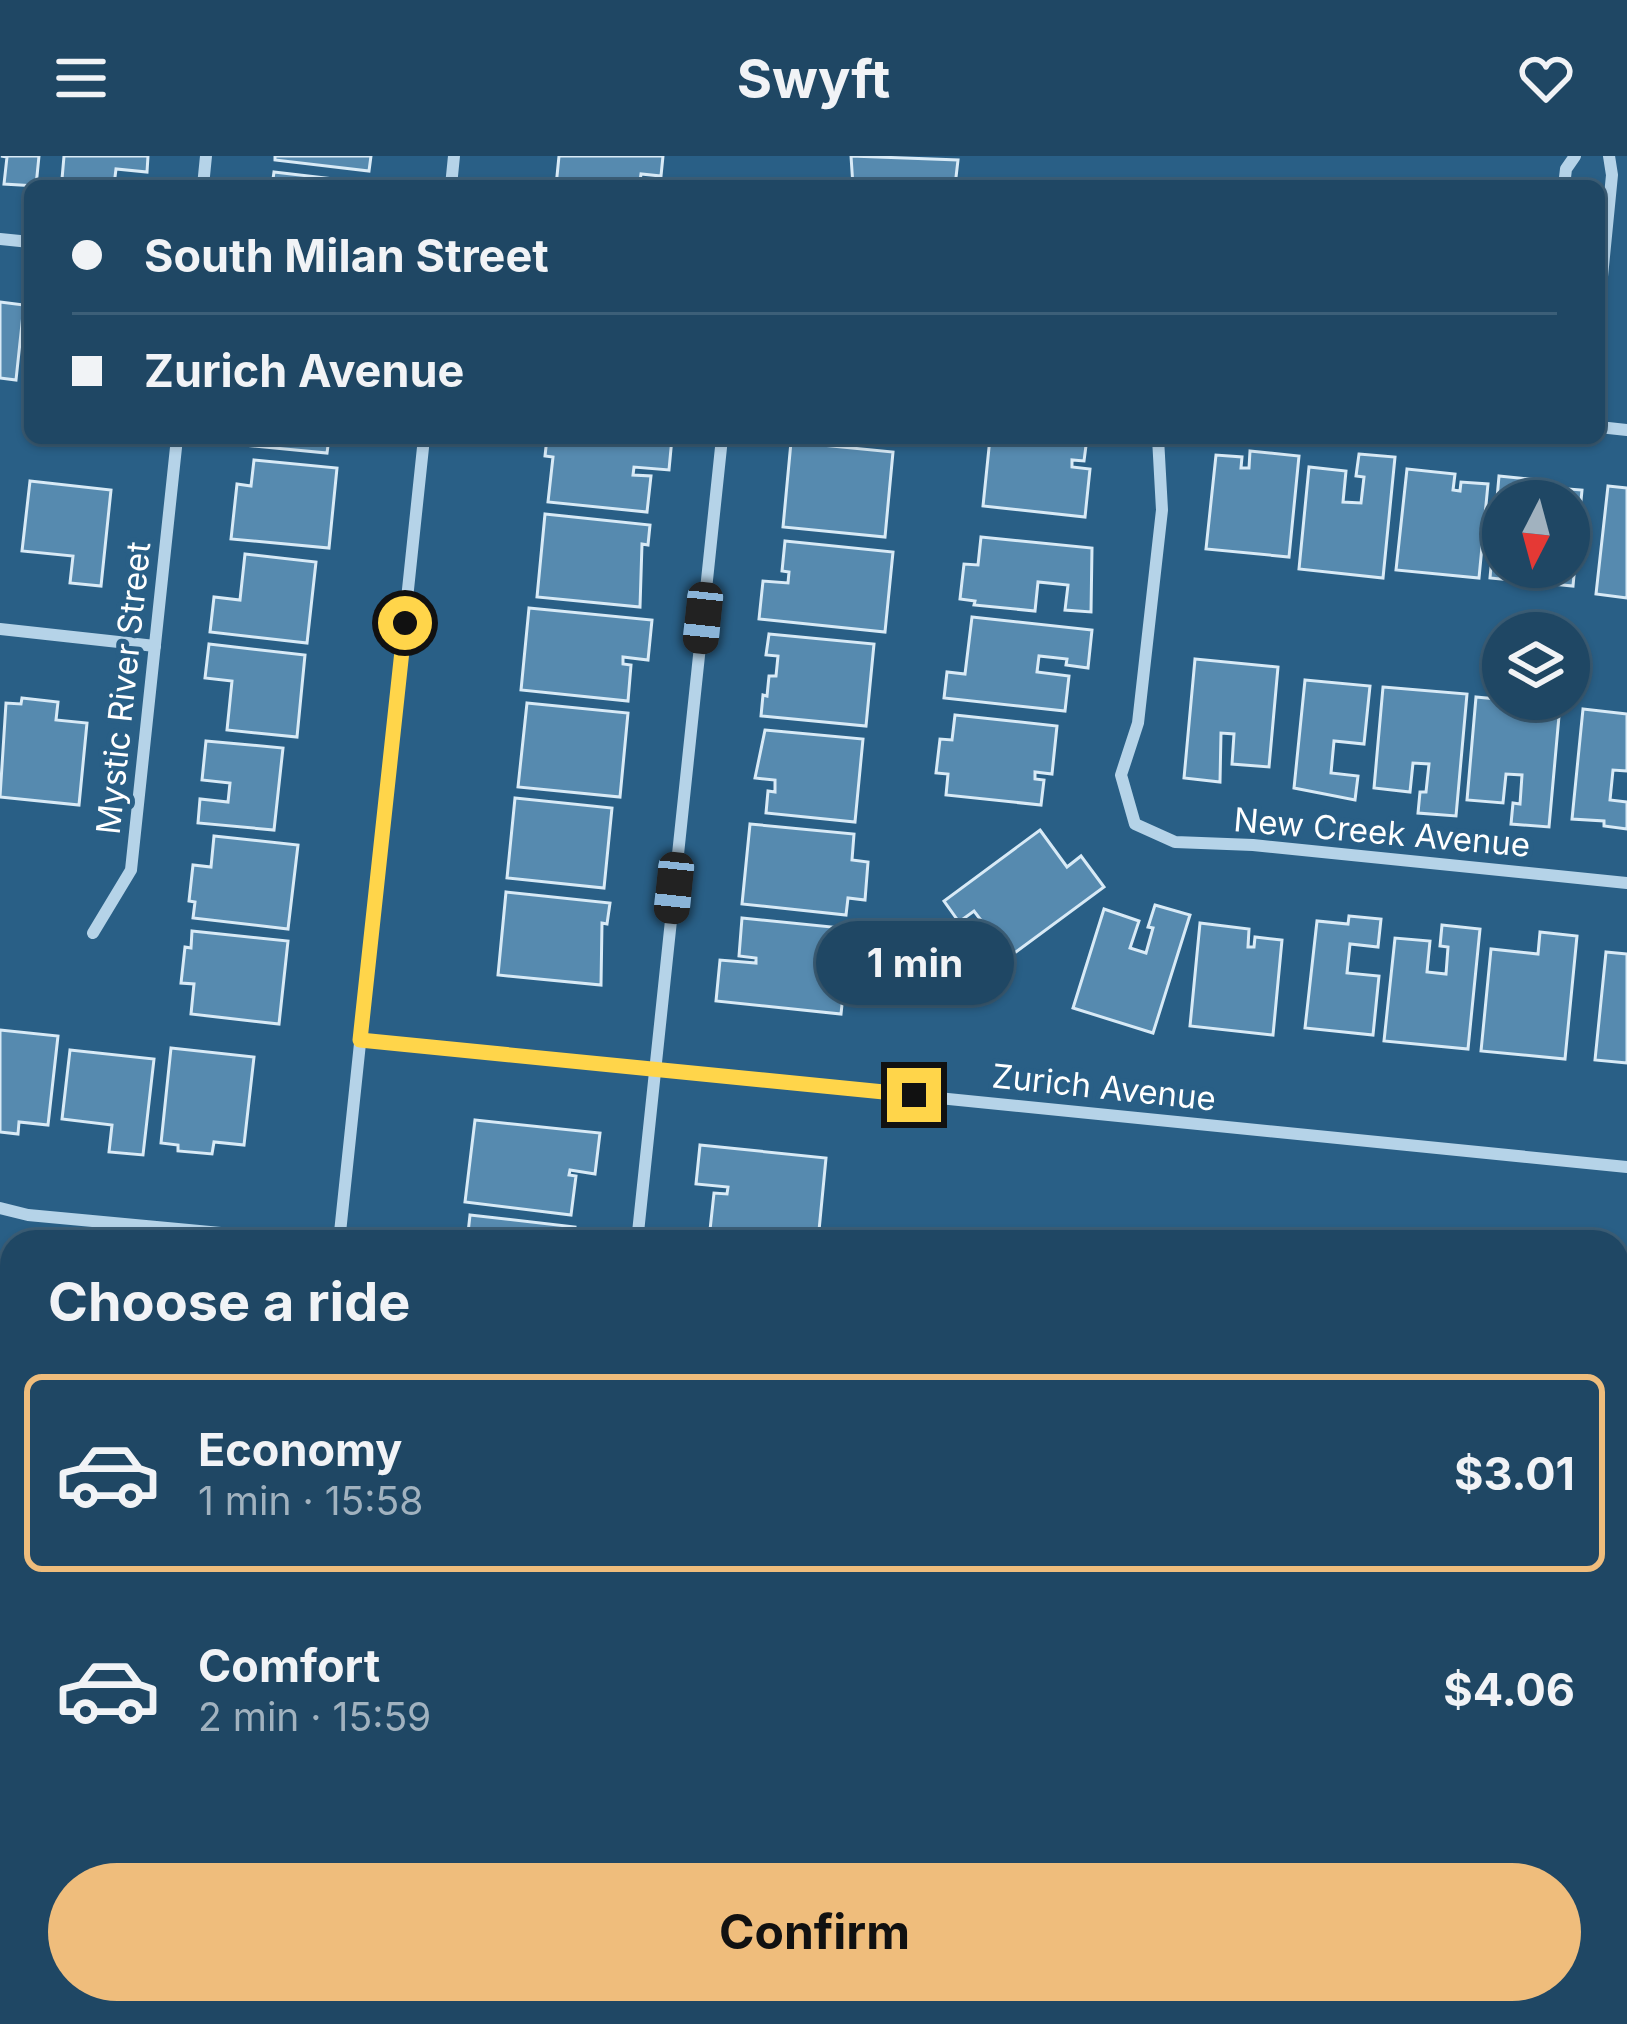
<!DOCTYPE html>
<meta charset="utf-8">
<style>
:root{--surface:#1f4764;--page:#274e6a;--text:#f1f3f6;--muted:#a1b2bf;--line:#3c5f78;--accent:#efbd7c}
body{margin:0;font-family:Inter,sans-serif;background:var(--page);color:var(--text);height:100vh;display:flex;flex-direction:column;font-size:45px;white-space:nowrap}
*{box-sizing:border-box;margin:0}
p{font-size:39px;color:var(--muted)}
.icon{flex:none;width:66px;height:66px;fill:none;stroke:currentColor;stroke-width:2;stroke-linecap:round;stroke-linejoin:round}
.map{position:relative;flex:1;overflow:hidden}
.details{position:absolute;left:0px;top:1074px;width:1629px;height:795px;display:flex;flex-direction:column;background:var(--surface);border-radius:36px 36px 0 0;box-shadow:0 3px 9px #0004,0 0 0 3px var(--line)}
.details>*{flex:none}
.hud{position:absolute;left:24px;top:24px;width:1581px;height:264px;border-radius:18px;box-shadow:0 3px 9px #0004,0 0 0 3px var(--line);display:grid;align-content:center;height:264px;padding:0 48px;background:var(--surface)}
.needle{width:78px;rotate:186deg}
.buttons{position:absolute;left:1482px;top:324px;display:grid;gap:24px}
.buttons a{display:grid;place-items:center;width:108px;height:108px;border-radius:50%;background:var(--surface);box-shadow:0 3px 9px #0004,0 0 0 3px var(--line);font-size:60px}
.end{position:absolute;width:54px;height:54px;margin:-27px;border:15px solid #ffd54a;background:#111;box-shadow:0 0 0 6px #111}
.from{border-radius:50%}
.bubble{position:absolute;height:84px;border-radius:42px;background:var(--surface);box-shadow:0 3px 9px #0004,0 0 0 3px var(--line);font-size:39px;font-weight:700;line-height:84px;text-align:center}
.car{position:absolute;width:36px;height:72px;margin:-36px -18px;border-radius:15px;box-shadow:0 0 9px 3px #0007;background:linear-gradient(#222 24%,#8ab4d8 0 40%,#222 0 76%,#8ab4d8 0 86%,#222 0)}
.hud b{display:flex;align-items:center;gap:42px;height:114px;font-size:45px}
.hud b+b{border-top:3px solid var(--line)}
.hud i{width:30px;height:30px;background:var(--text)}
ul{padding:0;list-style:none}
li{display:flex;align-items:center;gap:36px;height:198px;margin:0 24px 18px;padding:0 24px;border:6px solid transparent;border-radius:18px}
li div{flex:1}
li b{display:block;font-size:45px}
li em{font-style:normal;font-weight:700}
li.active{border-color:var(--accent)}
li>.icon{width:108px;height:108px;stroke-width:1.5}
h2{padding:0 48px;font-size:54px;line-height:144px}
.cta{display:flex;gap:24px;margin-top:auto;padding:24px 48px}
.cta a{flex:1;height:138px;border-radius:72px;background:var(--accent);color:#111;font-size:48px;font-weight:700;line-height:138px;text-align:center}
header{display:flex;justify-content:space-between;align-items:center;height:156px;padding:0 48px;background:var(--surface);font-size:54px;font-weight:700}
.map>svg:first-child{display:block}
</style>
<header><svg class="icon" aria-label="menu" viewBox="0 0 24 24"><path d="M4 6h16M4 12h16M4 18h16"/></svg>Swyft<svg class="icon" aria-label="heart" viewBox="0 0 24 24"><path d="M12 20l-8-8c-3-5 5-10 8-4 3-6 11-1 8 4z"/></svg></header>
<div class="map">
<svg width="1627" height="1868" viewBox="0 0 1627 1868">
<rect width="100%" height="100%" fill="#295f86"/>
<g fill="#568aaf" stroke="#d8eaf6" stroke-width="3" fill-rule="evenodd">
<polygon points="1,0 39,0 36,30 4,28 7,1"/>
<polygon points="64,0 148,0 147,16 116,13 114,29 62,23"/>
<polygon points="275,0 371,0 369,15 275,4"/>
<polygon points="559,0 663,0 661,20 641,18 640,25 646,26 646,30 556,30"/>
<polygon points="851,0 958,4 955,30 853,30"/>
<polygon points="274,16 369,27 369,30 272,30"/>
<polygon points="0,146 24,149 16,224 0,222"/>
<polygon points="232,282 329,282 327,297 232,288"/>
<polygon points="547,282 672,282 669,314 634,311 633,319 651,320 647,356 548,346 553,301 545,300"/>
<polygon points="990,282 1087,282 1084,305 1072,304 1072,311 1090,313 1085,361 983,350"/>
<polygon points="791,286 893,296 885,381 783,371"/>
<polygon points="1250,295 1299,300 1289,401 1206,393 1216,299 1242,301 1241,312 1249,312"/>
<polygon points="1359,298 1395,301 1383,422 1299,413 1309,311 1346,315 1343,346 1361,347 1364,321 1356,320"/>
<polygon points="254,304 337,312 329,392 231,383 237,328 251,330"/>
<polygon points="1407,313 1455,318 1453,334 1460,335 1461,326 1488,328 1479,422 1396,414"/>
<path d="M 1499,320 L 1549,325 L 1547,342 L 1556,342 L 1557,332 L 1582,334 L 1573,430 L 1490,422 ZM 1503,345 L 1569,345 L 1569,411 L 1503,411 Z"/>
<polygon points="30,325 111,334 101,430 70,427 73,400 22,395"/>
<polygon points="1608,330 1627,332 1627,442 1596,438"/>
<polygon points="545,358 650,369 648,389 642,388 640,451 537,441"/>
<polygon points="981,381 1092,392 1091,456 1065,454 1068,429 1038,426 1035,455 974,449 975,445 960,443 964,408 978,409"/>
<polygon points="785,385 893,396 885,476 759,463 763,425 788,427 789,416 782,415"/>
<polygon points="245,398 316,406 307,487 210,476 214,441 240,444"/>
<polygon points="529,452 652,464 648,504 623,501 623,508 631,509 628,545 521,534"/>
<polygon points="972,461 1092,474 1088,512 1066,509 1067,503 1039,500 1037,516 1069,520 1065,555 944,542 947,516 965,518"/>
<polygon points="769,478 874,488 866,570 761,560 763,539 767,540 769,520 776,520 778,500 766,499"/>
<polygon points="209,488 305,499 297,581 227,574 232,525 205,522"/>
<polygon points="1195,503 1278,511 1269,611 1232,608 1234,578 1221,577 1220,626 1184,622"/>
<polygon points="1305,524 1370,530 1364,588 1334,585 1331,617 1358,620 1355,644 1294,632"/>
<polygon points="1383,531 1467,538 1456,660 1418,657 1420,636 1426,636 1429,608 1413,607 1410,636 1374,632"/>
<polygon points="1476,541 1560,549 1549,671 1511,668 1513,647 1520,648 1522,619 1506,618 1503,647 1467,644"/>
<polygon points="22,542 58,546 56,564 87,567 79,649 0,641 6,547 21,548"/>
<polygon points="527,547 628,557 620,641 518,631"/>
<polygon points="1583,553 1627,558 1627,615 1613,614 1610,644 1627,646 1627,673 1604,670 1604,665 1572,663"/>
<polygon points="955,559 1057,570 1052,618 1035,616 1035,623 1044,624 1041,649 946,639 948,618 936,617 940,583 952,584"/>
<polygon points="765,574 863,583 855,666 766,657 768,635 775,636 775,624 755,622"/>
<polygon points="206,585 283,592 274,674 198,667 200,643 228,646 230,627 202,624"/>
<polygon points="515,642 612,652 604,732 507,722"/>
<polygon points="750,668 854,678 852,704 868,706 865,744 848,742 846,759 742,748"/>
<polygon points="1040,674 1067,711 1081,700 1104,731 1009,801 974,755 959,766 944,745"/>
<polygon points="214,680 298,689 288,773 193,762 195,746 189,745 193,709 211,711"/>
<polygon points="506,736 610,747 607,768 602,767 601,829 498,819"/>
<polygon points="1155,749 1190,759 1153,877 1073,852 1104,753 1139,765 1130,792 1146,797 1153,772 1148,771"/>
<polygon points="1349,760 1381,763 1378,791 1350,788 1347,817 1379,820 1373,879 1305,872 1317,765 1348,768"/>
<polygon points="742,762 842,772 837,819 845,820 841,858 716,845 720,804 756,807 756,802 739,800"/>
<polygon points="1200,767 1249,773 1248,791 1254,791 1255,781 1282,784 1273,879 1190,870"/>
<polygon points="1442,769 1480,773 1468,893 1384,885 1395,782 1430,785 1427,816 1446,818 1448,791 1440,790"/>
<polygon points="192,775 288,785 279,868 191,858 194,828 181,827 185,791 191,792"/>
<polygon points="1540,776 1577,780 1565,903 1481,895 1491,793 1538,798"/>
<polygon points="1606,796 1627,798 1627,907 1595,904"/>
<polygon points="0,874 58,880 48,969 19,966 18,978 0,976"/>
<polygon points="171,892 254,901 244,989 214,986 212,998 178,995 178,989 161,987"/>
<polygon points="70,894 154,903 143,999 109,996 112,969 62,963"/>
<polygon points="475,964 600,977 595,1018 570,1014 569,1019 576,1020 571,1059 465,1046"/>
<polygon points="700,989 826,1002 818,1085 710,1074 714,1037 727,1038 728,1031 696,1028"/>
<polygon points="470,1059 575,1071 574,1086 467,1086"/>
<polygon points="0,1126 12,1127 12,1160 0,1159"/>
<polygon points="0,1221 12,1223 12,1306 1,1304 5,1277 0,1276"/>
<polygon points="0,1317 12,1319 12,1403 0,1401"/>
<polygon points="0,1413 12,1414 12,1498 0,1497"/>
<polygon points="0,1509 12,1510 12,1593 0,1592"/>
<polygon points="0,1605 12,1606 12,1689 0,1687"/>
<polygon points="0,1701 12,1702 12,1785 0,1783"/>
<polygon points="0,1797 12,1798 12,1857 27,1857 26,1868 0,1868"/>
<polygon points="114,1857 165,1857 164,1868 113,1868"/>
<polygon points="655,1857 773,1857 773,1860 756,1858 755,1868 684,1868 654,1865"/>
</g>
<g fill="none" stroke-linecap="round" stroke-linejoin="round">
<g stroke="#b5d3e8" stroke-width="12">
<polyline points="203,30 206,0"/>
<polyline points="451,30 454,0"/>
<polyline points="1564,30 1566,13 1575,0"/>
<polyline points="0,83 30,86"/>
<polyline points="1599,151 1612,19 1609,0"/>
<polyline points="1599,271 1627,274"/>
<polyline points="1158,282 1162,354 1138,567 1121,619 1135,668 1175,686 1253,689 1627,727"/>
<polyline points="0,473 155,490"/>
<polyline points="93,777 131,714 177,282"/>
<polyline points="360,884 1627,1011"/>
<polyline points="0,1052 28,1059 317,1086"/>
<polyline points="339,1086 424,282"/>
<polyline points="637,1086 722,282"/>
<polyline points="1617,1557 1627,1558"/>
<polyline points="256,1868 257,1857"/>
</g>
</g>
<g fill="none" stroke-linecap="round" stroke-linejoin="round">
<polyline stroke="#ffd54a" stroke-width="15" points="405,467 360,884 914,939"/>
</g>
<g text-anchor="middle" stroke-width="10" stroke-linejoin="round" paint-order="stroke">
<g font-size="33" fill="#fff" stroke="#295f86">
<text transform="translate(123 532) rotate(-84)" y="12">Mystic River Street</text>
<text transform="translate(1382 676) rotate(5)" y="12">New Creek Avenue</text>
<text transform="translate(1104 931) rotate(6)" y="12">Zurich Avenue</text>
</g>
</g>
</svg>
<div class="buttons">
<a><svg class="needle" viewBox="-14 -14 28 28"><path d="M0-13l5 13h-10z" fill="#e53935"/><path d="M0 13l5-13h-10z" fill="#a1b2bf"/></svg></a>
<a><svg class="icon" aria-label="layers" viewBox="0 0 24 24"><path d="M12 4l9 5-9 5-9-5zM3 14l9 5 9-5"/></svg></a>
</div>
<i class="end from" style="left:405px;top:467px"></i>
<i class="end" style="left:914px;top:939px"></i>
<div class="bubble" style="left:816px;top:765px;width:198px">1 min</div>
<i class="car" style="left:703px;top:462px;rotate:186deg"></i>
<i class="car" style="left:674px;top:732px;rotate:186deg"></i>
<div class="hud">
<b><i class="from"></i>South Milan Street</b>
<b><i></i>Zurich Avenue</b>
</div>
<section class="details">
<h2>Choose a ride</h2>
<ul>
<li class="active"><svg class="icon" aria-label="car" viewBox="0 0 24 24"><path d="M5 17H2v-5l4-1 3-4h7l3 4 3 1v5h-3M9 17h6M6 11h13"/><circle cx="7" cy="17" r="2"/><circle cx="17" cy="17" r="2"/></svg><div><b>Economy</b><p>1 min · 15:58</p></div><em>$3.01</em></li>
<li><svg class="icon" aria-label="car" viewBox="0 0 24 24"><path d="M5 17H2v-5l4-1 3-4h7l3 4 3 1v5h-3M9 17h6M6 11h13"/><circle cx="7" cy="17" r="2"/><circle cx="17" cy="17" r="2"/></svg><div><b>Comfort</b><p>2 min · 15:59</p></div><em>$4.06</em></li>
</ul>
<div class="cta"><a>Confirm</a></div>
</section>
</div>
